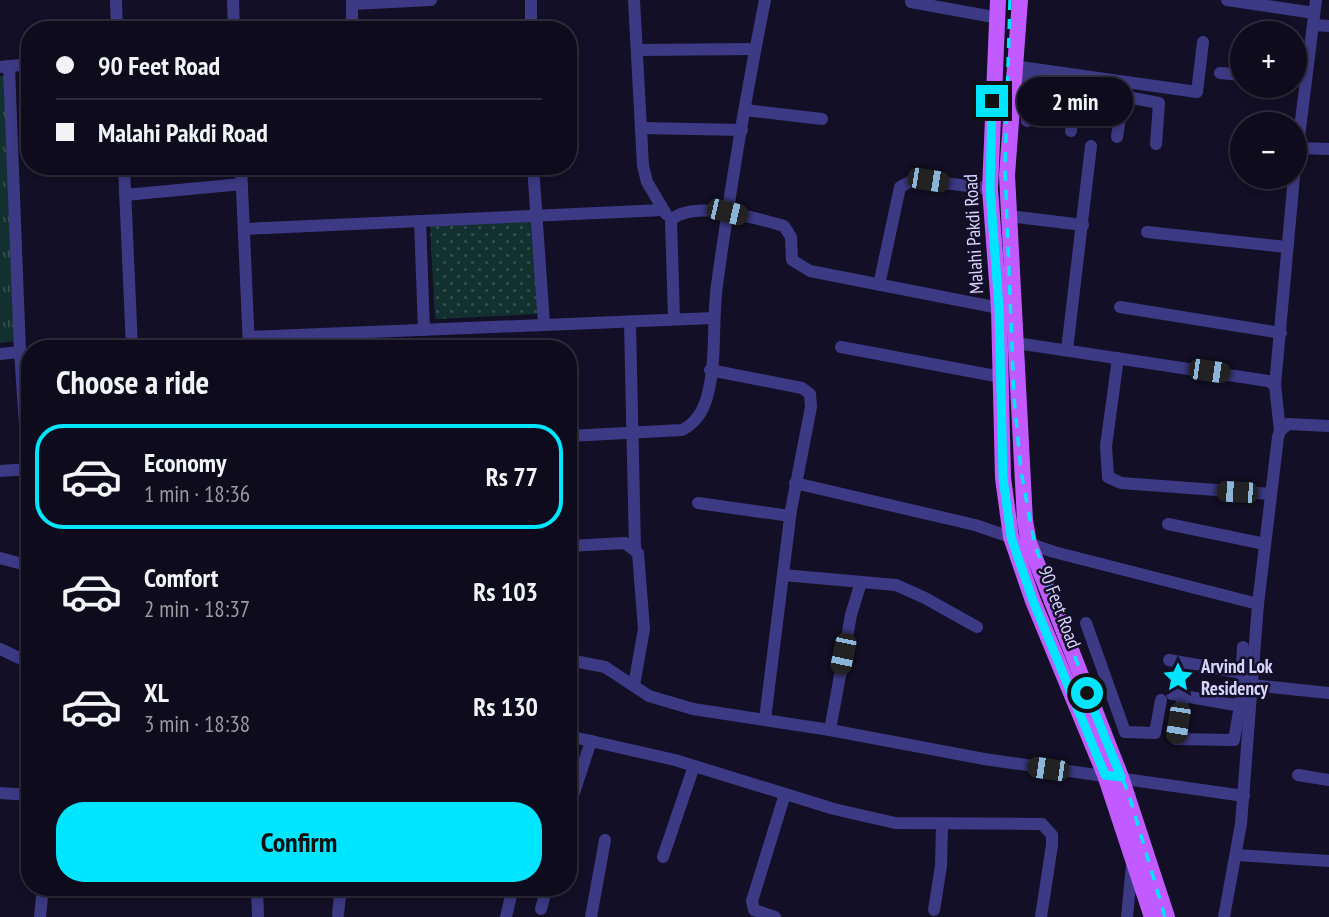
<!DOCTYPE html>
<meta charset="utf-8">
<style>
:root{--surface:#0e0b1c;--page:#1c1929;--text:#f1f3f6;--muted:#9b9ba3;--line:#2e2b3b;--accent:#00e5ff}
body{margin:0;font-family:"PT Sans Narrow",sans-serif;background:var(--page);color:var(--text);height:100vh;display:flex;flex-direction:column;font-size:26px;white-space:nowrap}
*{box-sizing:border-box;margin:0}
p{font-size:23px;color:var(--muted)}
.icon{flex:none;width:38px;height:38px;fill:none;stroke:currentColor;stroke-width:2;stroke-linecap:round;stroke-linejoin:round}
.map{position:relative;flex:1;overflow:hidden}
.sheet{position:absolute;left:21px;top:340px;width:556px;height:556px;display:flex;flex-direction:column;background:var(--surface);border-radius:28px;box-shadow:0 4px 10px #0003,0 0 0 2px var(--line)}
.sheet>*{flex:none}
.hud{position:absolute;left:21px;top:21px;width:556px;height:154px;border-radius:28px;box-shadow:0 4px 10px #0003,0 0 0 2px var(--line);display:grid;align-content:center;height:154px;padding:0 35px;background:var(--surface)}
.tools{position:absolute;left:1230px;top:21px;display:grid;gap:14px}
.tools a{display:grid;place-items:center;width:77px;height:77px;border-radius:50%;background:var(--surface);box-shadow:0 4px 10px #0003,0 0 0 2px var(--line);font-size:35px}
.end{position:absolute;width:32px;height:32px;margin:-16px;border:9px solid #00e5ff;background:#111;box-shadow:0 0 0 4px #111}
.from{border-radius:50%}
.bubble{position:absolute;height:49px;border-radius:24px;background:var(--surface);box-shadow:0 4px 10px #0003,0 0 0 2px var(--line);font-size:23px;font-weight:700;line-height:49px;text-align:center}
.car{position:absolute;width:21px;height:42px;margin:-21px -10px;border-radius:9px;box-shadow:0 0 5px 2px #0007;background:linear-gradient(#222 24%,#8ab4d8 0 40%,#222 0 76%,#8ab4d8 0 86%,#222 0)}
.hud b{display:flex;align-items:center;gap:24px;height:66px;font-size:26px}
.hud b+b{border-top:2px solid var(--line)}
.hud i{width:18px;height:18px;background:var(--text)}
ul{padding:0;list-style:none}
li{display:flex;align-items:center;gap:21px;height:105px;margin:0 14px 10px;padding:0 21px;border:4px solid transparent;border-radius:28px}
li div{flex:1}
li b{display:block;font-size:26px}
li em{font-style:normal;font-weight:700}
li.active{border-color:var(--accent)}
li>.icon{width:63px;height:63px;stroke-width:1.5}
h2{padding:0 35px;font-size:32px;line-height:84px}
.primary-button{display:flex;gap:14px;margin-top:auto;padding:14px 35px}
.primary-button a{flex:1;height:80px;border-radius:28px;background:var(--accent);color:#111;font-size:28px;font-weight:700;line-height:80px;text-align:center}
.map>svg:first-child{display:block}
</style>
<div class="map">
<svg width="1329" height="917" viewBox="0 0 1329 917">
<defs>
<pattern id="grass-tufts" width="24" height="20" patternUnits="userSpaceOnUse" patternTransform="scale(1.75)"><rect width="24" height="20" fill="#12302f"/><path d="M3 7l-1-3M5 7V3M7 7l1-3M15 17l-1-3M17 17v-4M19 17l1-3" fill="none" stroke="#344d4e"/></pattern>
<pattern id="park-dots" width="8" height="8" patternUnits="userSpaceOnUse" patternTransform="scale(1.75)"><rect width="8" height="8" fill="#12302f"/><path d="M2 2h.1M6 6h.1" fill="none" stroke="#344d4e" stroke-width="1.8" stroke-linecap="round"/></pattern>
</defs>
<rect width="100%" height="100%" fill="#130f26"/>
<polygon fill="url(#grass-tufts)" points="0,76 4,76 16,341 0,343"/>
<polygon fill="url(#park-dots)" points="536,218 539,314 435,319 430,226"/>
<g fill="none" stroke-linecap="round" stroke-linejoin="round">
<g stroke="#3d3a85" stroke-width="12">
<polyline points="116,0 117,30"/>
<polyline points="233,0 234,30"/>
<polyline points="352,0 352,30"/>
<polyline points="531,0 531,30"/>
<polyline points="634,0 643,166 647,182 666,214"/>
<polyline points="1227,0 1314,13"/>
<polyline points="911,2 999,18"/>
<polyline points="352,4 431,0"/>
<polyline points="1313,25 1329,26"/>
<polyline points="637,50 755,49"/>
<polyline points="9,66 20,352"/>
<polyline points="1013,66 1197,92 1203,42"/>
<polyline points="0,67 30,64"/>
<polyline points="1220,73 1242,75"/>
<polyline points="1012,75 1159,103 1156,144"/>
<polyline points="745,110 822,119"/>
<polyline points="1027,121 1033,78"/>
<polyline points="641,128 742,130"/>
<polyline points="1071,131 1077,87"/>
<polyline points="1117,137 1123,98"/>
<polyline points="1298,148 1329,149"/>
<polyline points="124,166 132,348"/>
<polyline points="241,166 249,348"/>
<polyline points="533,166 544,324"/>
<polyline points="1295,169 1316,0"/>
<polyline points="125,195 242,184"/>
<polyline points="1009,216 1083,225"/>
<polyline points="420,221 424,330"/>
<polyline points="244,229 663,210"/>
<polyline points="1147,232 1286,247"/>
<polyline points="879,285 900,187 915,179 990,189"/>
<polyline points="1120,307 1281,333"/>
<path d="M 674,318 L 671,220 C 694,199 756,218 784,226 L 791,237 L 792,260 L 810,271 L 999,308"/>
<polyline points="630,323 635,548"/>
<polyline points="249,337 713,318"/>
<polyline points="1016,343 1268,381 1275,385 1280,431"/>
<polyline points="841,347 1001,377"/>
<polyline points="1067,350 1091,146"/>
<polyline points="0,354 20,352 28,469"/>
<polyline points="1118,358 1106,446 1108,477 1121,483 1271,494"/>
<polyline points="710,370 802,388 810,394 811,407 791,510 765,719"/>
<polyline points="1275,385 1294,177"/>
<path d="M 569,436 L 682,430 C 696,423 703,412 707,397 C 717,362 712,322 717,285 C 730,190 746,94 765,0"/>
<polyline points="0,471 30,469"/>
<polyline points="795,483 975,525 1054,552 1258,604"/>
<polyline points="698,503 790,516"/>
<polyline points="1168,524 1265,544"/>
<polyline points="569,546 625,543 638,553 644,629 634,685"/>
<polyline points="0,558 30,566"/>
<polyline points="783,575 896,585 925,598 977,627"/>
<polyline points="1086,623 1125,732 1155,733 1161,700"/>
<polyline points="0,649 30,663"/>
<polyline points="569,660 605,667 649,696 693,709 830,730 984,759 1244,796"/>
<polyline points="1169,660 1248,674"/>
<polyline points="1252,685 1329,693"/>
<polyline points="1172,694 1247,707"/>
<polyline points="1183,696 1176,739 1234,740 1240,706 1243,647"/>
<polyline points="830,730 851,615 861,582"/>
<polyline points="569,736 675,760 834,809 895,823 1042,824 1052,835 1052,845 1041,917"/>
<polyline points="1298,775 1329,780"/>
<polyline points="0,793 30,795"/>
<polyline points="569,808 591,741"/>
<polyline points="1236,855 1329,861"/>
<polyline points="663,857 694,766"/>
<polyline points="257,887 258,917"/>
<polyline points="541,909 547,887"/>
<polyline points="934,910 941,866 942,826"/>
<polyline points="338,914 341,887"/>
<polyline points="40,917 43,887"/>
<polyline points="506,917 513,887"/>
<polyline points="591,917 605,840"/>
<polyline points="775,917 754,910 752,901 785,794"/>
<polyline points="1127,917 1132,865"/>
<polyline points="1224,917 1241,824 1258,604 1278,437 1280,431 1288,424 1329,426"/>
</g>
<g stroke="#c25bff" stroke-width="16">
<polyline points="998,0 990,189 999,308 1003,478 1011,537 1033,601 1105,775 1152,917"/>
<polyline points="1020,0 1007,175 1025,521 1029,543 1121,777 1167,917"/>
</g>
<polyline stroke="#00e5ff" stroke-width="3.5" stroke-dasharray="10 9" stroke-linecap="butt" points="1010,0 1005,169 1014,398 1021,471 1034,541 1055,606 1129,795 1165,917"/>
</g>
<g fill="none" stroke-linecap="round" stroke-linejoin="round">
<polyline stroke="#00e5ff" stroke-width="9" points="992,101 990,189 999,308 1003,478 1011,537 1033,601 1105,775 1121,777 1087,693"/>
</g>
<defs>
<symbol id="sight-bare" viewBox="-9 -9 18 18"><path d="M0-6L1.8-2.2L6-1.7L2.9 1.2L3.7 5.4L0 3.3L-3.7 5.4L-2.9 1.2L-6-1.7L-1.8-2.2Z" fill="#00e5ff" stroke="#130f26" stroke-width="2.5" paint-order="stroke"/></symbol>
</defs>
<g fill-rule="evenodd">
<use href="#sight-bare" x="1156" y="655" width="44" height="44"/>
</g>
<g text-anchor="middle" stroke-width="5" stroke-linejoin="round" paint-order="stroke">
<g font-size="19" fill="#d9d4ff" stroke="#130f26">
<text transform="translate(973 234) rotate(-93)" y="7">Malahi Pakdi Road</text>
<text transform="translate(1060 607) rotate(69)" y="7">90 Feet Road</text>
</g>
<g font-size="19" font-weight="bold" fill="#d9d4ff" stroke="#130f26" text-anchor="start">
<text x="1201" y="673">Arvind Lok<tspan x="1201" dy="22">Residency</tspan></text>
</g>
</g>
</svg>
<div class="tools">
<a>+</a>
<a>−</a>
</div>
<i class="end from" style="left:1087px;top:693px"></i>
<i class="end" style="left:992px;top:101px"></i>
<div class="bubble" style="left:1017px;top:77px;width:116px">2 min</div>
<i class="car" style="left:928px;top:180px;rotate:99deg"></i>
<i class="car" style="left:727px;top:212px;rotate:103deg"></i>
<i class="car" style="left:1209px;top:371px;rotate:98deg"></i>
<i class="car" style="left:1237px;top:492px;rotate:273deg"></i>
<i class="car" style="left:843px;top:654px;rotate:192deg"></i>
<i class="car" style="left:1178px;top:723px;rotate:189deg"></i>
<i class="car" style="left:1048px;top:769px;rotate:278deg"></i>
<div class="hud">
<b><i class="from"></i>90 Feet Road</b>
<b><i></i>Malahi Pakdi Road</b>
</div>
<section class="sheet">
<h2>Choose a ride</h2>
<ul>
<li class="active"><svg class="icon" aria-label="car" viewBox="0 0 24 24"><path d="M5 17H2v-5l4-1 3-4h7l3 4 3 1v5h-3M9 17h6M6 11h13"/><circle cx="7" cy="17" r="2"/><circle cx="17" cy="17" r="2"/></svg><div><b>Economy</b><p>1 min · 18:36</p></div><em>Rs 77</em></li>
<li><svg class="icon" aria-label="car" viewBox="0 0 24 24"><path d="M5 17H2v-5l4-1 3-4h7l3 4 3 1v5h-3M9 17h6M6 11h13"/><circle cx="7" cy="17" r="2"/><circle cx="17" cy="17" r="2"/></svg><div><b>Comfort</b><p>2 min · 18:37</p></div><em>Rs 103</em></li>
<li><svg class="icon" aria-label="car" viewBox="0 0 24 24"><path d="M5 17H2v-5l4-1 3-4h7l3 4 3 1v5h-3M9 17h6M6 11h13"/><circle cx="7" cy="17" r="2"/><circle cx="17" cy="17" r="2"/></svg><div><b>XL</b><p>3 min · 18:38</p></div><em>Rs 130</em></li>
</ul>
<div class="primary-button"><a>Confirm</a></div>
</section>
</div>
